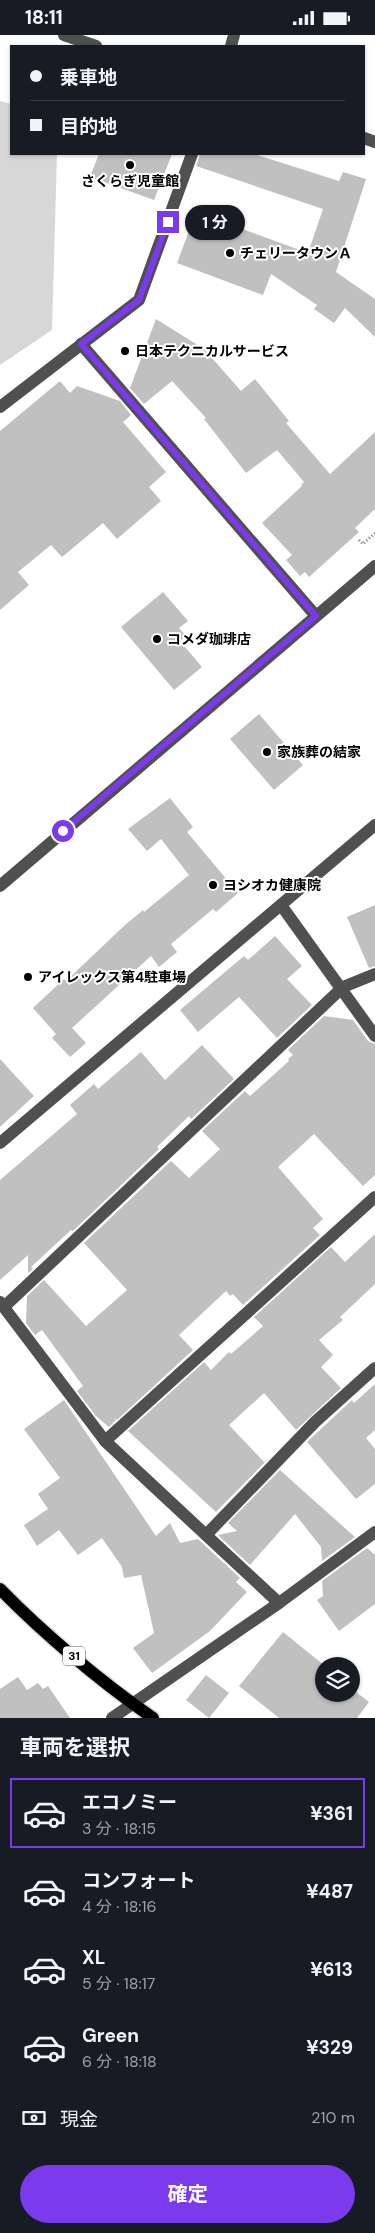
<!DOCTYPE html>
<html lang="ja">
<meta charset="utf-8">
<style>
:root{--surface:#171b24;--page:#20242c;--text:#f1f3f6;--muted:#9ea1a6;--line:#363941;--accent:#7c3aed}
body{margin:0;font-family:"DM Sans","Noto Sans JP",sans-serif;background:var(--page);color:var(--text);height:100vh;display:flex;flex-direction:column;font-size:19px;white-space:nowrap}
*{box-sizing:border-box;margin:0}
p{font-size:16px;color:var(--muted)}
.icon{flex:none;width:28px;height:28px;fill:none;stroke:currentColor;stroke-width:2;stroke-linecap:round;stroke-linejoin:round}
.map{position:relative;height:1683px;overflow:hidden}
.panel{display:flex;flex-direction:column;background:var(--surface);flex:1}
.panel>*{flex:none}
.banner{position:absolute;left:10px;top:10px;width:355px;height:110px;border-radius:0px;box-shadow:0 1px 4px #0004;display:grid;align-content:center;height:110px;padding:0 20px;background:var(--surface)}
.tools{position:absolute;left:315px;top:1622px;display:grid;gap:10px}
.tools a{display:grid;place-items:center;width:45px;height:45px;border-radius:50%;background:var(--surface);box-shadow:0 1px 4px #0004;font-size:25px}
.end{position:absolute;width:22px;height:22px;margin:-11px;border:6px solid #7c3aed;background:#fff;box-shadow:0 0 0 2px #fff}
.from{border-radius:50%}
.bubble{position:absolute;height:35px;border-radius:18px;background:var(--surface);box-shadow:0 1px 4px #0004;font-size:16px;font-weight:700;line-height:35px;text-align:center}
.banner b{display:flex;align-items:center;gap:18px;height:48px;font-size:19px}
.banner b+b{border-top:1px solid var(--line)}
.banner i{width:12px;height:12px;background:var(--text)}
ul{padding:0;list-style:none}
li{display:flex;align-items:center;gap:15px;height:70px;margin:0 10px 8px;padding:0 10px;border:2px solid transparent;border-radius:0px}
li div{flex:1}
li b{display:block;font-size:19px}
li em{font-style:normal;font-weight:700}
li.current{border-color:var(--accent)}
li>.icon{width:45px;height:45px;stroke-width:1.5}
h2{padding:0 20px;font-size:22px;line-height:60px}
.pay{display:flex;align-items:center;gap:12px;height:55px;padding:0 20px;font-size:19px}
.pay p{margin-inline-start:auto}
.primary-button{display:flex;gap:10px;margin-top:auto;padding:10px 20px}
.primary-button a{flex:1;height:58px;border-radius:30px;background:var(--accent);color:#fff;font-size:20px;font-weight:700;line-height:58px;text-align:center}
.status{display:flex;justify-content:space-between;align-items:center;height:35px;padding:0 25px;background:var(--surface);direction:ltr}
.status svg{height:14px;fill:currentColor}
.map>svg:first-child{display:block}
</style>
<div class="status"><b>18:11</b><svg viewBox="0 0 49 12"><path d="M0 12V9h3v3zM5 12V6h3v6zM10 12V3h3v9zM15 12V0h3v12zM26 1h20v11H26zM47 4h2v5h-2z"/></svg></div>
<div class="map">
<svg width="375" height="1683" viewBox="0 0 375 1683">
<rect width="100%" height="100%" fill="#fff"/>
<polygon fill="#d7d7d7" points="0,66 11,69 11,119 57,119 52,295 0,330"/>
<g fill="#c0c0c0">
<polygon points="99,119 172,119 154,165 90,142"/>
<polygon points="200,119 254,119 339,146 343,137 366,144 336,237 375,264 375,302 345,273 334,288 314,274 317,270 271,239 263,260 177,228 196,177 308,218 323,174 196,131"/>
<polygon points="156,284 204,314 241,356 255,344 289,386 286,388 330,439 375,397 375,474 355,493 359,497 309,542 305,537 300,541 286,525 292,520 262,488 302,451 301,450 304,447 277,415 246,438 204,384 206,383 172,346 144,369 130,353"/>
<polygon points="60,346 70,358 77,351 120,366 131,380 123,387 166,437 149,452 161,466 117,504 103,488 62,522 51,510 18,537 29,550 0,575 0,396"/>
<polygon points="163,557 188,586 179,593 186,601 180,606 202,632 174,655 121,592"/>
<polygon points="259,679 303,730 274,755 230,704"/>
<polygon points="170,763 193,792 187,797 238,858 216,877 213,874 171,909 177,917 159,932 151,921 72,993 86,1008 70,1022 52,1003 56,999 33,973 64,944 66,946 125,890 143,875 144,877 189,840 161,804 147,816 128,794"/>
<polygon points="375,870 375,931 369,933 347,882"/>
<polygon points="275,901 302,931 287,944 312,970 277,1003 239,962 198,997 180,975 244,921 248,925"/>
<polygon points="324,981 353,985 368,1006 375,1009 375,1140 363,1151 314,1099 278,1132 323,1184 313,1193 320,1200 243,1270 233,1259 230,1261 226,1256 179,1300 193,1315 117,1385 115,1383 116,1385 109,1392 96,1381 77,1356 83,1351 42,1295 35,1300 26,1288 27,1261 44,1245 86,1291 127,1255 84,1208 171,1126 189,1143 220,1114 202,1096 245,1056 250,1061 289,1026 288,1024 293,1020 288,1015"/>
<polygon points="202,1010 234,1044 191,1084 189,1081 157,1112 159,1114 73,1196 71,1195 31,1232 33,1234 28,1238 28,1220 0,1245 0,1145 77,1079 70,1070 94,1049 98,1054 141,1017 165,1045"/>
<polygon points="0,1024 34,1061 0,1092"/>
<polygon points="375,1199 375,1249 340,1282 343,1285 319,1305 333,1320 321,1332 341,1353 296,1395 264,1358 229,1390 264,1427 267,1425 216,1477 128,1396 204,1327 211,1335 229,1317 231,1319 263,1291 254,1282 331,1212 345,1227"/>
<polygon points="375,1349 375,1395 366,1403 375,1414 375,1449 356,1464 307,1407 352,1365 354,1368"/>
<polygon points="64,1365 156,1501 170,1488 180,1508 198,1504 240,1543 236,1547 247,1557 210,1596 152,1638 133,1613 154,1598 141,1540 124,1543 122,1532 102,1503 78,1520 59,1495 37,1511 24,1490 48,1474 38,1459 60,1443 24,1394"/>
<polygon points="280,1435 310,1462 355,1502 322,1526 321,1512 295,1479 250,1530 218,1500 237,1496 228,1488"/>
<polygon points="367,1513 375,1520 375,1569 339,1596 317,1565 323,1561 322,1546"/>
<polygon points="283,1597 325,1631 323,1631 324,1659 351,1659 351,1653 369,1667 357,1683 279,1683 239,1651"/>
<polygon points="206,1640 229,1658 209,1683 186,1665"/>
<polygon points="18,1642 27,1655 38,1648 43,1654 48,1651 70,1683 0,1683 0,1654"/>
</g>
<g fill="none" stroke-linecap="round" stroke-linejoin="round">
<defs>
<path id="major" d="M 0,1554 C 44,1599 101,1647 153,1683"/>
</defs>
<use href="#major" stroke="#dbdbdb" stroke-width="15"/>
<polyline stroke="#727272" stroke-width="3" stroke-dasharray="1 2.5" stroke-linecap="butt" points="359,505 363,509 375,498"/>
<g stroke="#505050" stroke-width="12">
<polyline points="64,0 96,11"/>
<polyline points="231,11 234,0"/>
<polyline points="364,103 375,107"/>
<polyline points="81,309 316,581"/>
<polyline points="0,372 139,265 192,119"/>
<polyline points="0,851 375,531"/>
<polyline points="281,870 375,1001"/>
<polyline points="0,1108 375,790"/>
<polyline points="0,1267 105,1406 279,1568"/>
<polyline points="4,1272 343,952 375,939"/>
<polyline points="105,1406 375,1162"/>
<polyline points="206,1500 315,1387 375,1333"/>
<polyline points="112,1683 279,1568 375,1497"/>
</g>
<use href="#major" stroke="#000" stroke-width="12"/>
</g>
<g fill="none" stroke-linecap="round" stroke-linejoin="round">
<polyline stroke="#7c3aed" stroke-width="6" points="63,796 316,581 81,309 139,265 168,187"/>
</g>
<g fill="#000" stroke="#fff" stroke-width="2">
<circle cx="130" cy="130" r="5"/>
<circle cx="230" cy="218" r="5"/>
<circle cx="125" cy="316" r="5"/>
<circle cx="157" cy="604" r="5"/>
<circle cx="267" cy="717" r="5"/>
<circle cx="213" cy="850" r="5"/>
<circle cx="28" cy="942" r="5"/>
</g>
<g text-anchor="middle" stroke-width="4" stroke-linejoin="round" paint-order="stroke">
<rect fill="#fff" stroke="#4c4c4c" stroke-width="1" x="63" y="1611.5" width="22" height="19" rx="4"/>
<g font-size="12" font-weight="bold" fill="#000">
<text x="74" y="1625">31</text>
</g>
<g font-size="14" font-weight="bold" fill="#000" stroke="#fff" text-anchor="start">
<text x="130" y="151" text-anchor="middle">さくらぎ児童館</text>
<text x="240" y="223">チェリータウンＡ</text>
<text x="135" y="321">日本テクニカルサービス</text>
<text x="167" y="609">コメダ珈琲店</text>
<text x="277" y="722">家族葬の結家</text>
<text x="223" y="855">ヨシオカ健康院</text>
<text x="38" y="947">アイレックス第4駐車場</text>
</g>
</g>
</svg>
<div class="tools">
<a><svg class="icon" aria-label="layers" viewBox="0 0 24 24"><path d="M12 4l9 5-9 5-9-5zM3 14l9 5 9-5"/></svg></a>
</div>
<i class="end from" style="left:63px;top:796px"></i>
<i class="end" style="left:168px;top:187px"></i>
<div class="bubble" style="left:185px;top:170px;width:60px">1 分</div>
<div class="banner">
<b><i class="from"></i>乗車地</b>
<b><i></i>目的地</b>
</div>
</div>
<section class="panel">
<h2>車両を選択</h2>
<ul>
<li class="current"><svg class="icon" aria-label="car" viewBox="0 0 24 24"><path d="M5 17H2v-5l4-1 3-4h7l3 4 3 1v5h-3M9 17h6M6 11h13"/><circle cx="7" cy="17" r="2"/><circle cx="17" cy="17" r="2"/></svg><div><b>エコノミー</b><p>3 分 · 18:15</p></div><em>¥361</em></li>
<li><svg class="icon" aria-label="car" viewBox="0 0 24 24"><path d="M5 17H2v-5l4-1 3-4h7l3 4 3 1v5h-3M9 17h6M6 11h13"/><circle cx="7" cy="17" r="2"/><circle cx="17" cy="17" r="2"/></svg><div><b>コンフォート</b><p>4 分 · 18:16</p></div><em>¥487</em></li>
<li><svg class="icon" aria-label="car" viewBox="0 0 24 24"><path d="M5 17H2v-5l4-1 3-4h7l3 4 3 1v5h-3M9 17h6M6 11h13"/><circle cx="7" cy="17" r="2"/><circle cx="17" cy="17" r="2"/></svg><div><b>XL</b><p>5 分 · 18:17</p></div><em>¥613</em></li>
<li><svg class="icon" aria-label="car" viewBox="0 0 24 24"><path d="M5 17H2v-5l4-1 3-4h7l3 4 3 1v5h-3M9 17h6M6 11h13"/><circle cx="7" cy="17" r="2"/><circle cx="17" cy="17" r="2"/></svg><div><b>Green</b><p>6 分 · 18:18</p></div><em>¥329</em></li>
</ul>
<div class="pay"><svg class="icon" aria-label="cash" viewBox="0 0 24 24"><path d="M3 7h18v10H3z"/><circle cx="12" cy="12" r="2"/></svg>現金<p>210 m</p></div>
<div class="primary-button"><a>確定</a></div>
</section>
